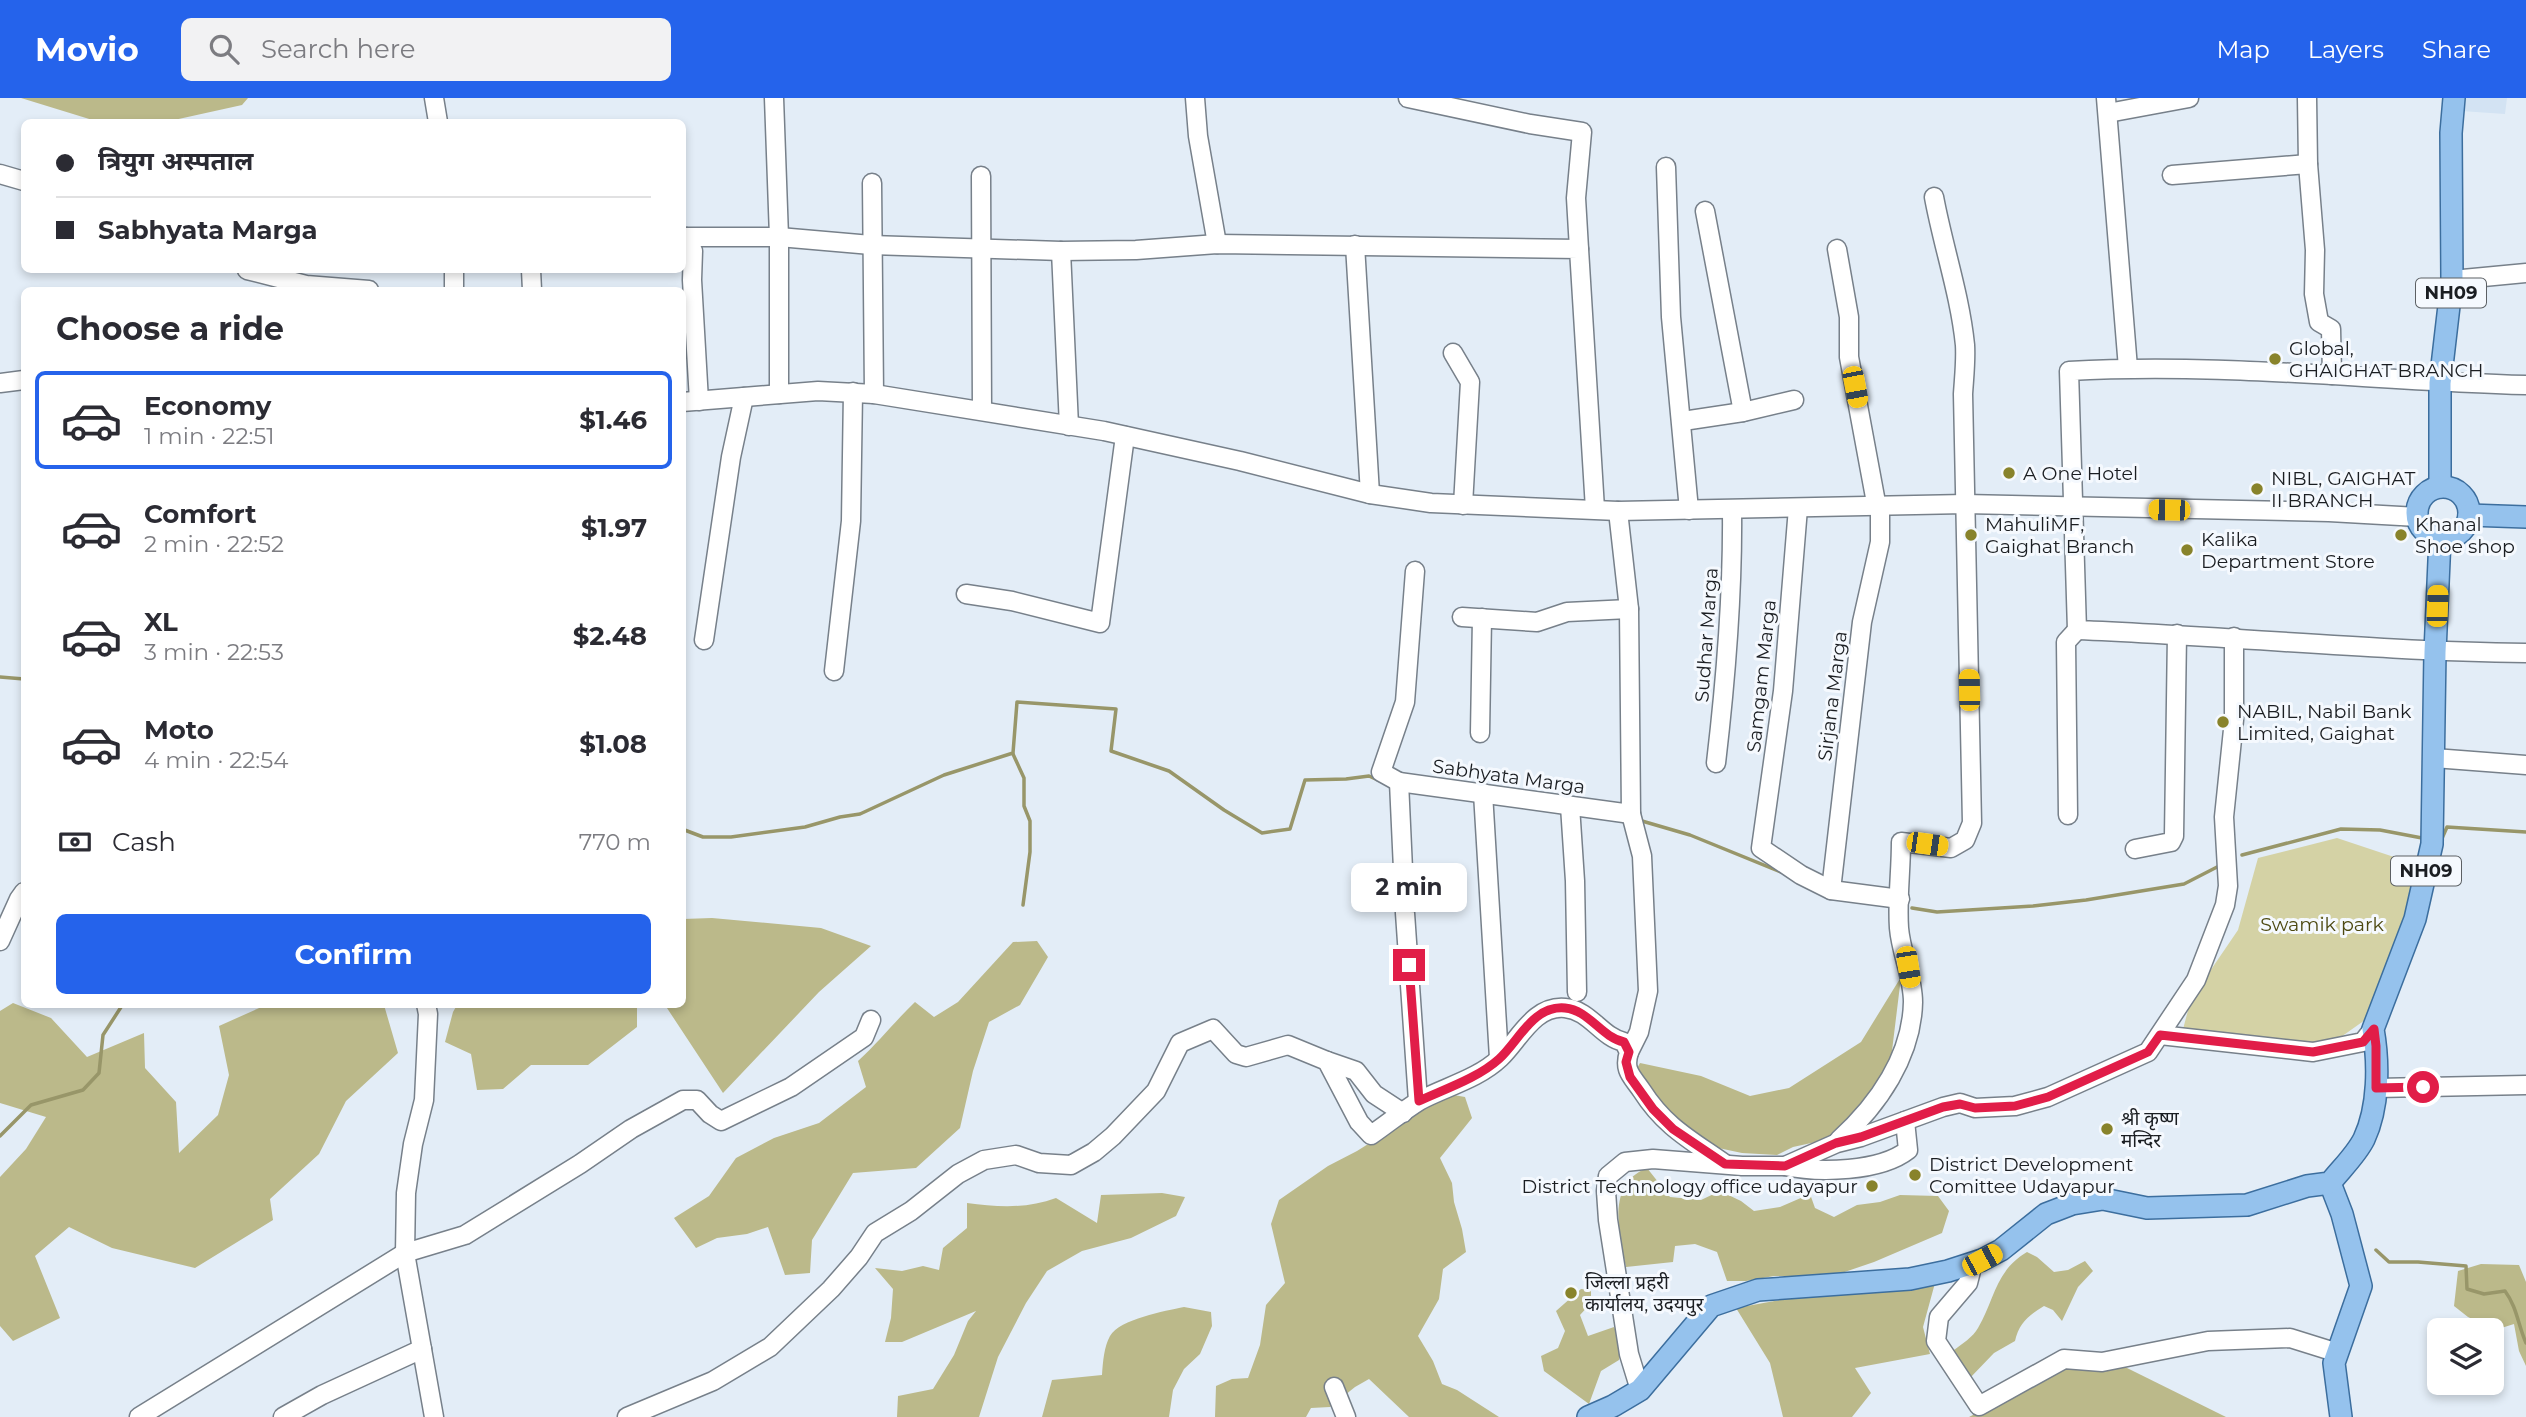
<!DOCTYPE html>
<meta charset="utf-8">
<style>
:root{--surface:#fff;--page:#f2f2f3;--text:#2b2b33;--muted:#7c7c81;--line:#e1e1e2;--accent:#2563eb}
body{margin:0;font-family:Montserrat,"Noto Sans Devanagari",sans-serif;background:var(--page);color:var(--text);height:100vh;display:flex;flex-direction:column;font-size:26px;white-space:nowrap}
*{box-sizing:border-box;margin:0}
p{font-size:23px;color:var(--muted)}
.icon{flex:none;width:38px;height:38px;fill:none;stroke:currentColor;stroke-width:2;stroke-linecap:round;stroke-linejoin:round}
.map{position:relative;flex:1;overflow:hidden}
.details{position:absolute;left:21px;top:189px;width:665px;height:721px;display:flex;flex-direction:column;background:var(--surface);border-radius:10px;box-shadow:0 4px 10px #0003}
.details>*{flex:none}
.guide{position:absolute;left:21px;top:21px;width:665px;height:154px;border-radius:10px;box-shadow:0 4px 10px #0003;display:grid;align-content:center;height:154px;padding:0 35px;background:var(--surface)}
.controls{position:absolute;left:2427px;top:1220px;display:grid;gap:14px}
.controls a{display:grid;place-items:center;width:77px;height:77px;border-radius:10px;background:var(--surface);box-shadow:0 4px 10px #0003;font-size:35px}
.end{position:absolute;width:32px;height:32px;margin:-16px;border:9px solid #e11d48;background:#fff;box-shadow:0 0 0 4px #fff}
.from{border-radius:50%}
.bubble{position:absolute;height:49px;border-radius:10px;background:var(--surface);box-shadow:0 4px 10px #0003;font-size:23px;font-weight:700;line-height:49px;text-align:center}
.car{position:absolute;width:21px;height:42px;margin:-21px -10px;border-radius:9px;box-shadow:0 0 5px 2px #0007;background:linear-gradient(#f5c518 24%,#345 0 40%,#f5c518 0 76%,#345 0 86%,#f5c518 0)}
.guide b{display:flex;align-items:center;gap:24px;height:66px;font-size:26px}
.guide b+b{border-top:2px solid var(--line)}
.guide i{width:18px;height:18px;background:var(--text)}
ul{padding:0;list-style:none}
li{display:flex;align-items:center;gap:21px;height:98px;margin:0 14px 10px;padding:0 21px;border:4px solid transparent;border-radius:10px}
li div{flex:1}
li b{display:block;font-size:26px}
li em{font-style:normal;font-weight:700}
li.on{border-color:var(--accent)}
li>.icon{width:63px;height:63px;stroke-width:1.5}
h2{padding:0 35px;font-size:32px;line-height:84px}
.pay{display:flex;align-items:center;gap:18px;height:77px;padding:0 35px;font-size:26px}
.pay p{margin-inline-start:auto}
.action{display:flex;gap:14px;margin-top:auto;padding:14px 35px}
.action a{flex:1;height:80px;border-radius:10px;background:var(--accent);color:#fff;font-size:28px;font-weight:700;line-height:80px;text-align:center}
header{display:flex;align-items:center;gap:42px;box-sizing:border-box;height:98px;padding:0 35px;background:var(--accent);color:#fff}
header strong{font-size:33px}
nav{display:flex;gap:38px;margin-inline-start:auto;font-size:24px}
.search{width:490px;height:63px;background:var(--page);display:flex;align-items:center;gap:18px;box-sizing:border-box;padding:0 24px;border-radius:10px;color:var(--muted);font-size:26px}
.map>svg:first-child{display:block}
</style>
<header>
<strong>Movio</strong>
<div class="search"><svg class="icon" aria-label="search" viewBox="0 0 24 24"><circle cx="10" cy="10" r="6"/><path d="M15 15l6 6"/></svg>Search here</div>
<nav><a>Map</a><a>Layers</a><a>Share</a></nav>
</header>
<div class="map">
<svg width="2526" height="1319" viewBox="0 0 2526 1319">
<rect width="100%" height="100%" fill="#e3edf7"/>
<polygon fill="#d3e3f3" points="2462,0 2507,0 2505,16 2461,13"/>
<polygon fill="#d4d2a5" points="2337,740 2412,765 2413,815 2365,922 2331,946 2182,935 2191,901 2238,832 2258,760"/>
<g fill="#bbb98a">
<polygon points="21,0 248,0 242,7 165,24 99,24"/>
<polygon points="712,820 821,830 871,848 819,894 723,995 665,907 682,906 683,821"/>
<path d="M 1037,843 L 1048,859 L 1020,907 L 989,924 L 973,973 L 960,1030 L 916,1070 L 853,1075 L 812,1142 L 810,1175 L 785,1177 L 768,1129 L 747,1136 L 717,1140 L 696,1150 L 674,1120 L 709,1098 L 736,1060 L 774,1040 L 819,1025 L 866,989 L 858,963 C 879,944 895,923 915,904 L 934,919 L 958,904 L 1013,844 Z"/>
<polygon points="1901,879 1891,961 1873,993 1848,1023 1825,1042 1793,1049 1777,1057 1742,1055 1709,1048 1672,1023 1636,972 1640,965 1701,978 1750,998 1789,990 1861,944"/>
<polygon points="13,905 51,920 87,959 144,935 145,970 176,1004 179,1055 218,1017 229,977 219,928 266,907 384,907 398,955 346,1003 319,1056 270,1101 273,1122 195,1170 112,1150 69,1129 35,1158 60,1220 13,1243 0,1228 0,1079 26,1051 46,1019 0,1005 0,913"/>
<polygon points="457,907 637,907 637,929 588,967 531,967 503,991 477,992 471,956 445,944 453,914"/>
<polygon points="1448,996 1465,999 1472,1020 1440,1060 1452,1085 1454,1104 1462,1131 1466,1154 1443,1171 1439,1201 1418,1238 1433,1263 1442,1286 1457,1292 1499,1319 1409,1319 1369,1281 1355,1289 1330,1309 1311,1310 1306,1319 1215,1319 1216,1288 1232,1281 1248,1280 1260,1247 1266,1207 1285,1185 1271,1126 1279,1102 1328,1068 1357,1053"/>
<path d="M 1647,1070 L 1670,1099 L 1701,1102 L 1720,1093 L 1741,1103 L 1754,1113 L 1780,1109 L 1810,1096 L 1815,1110 L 1834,1119 L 1857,1107 L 1880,1104 L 1900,1097 L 1938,1098 L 1949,1113 L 1942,1135 L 1874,1164 L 1827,1180 L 1790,1181 L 1783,1178 L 1774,1178 L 1746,1183 L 1727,1183 L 1717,1154 L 1695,1146 L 1675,1148 L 1673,1164 L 1626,1169 C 1619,1135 1606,1086 1647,1070 Z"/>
<path d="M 1162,1095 L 1185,1099 L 1176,1118 L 1131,1140 L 1082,1153 L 1047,1173 L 1026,1205 L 998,1259 L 979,1319 L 897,1319 L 898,1298 L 933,1291 L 954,1257 L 968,1223 L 976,1213 L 902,1244 L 885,1244 L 891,1220 L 893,1191 L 875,1170 L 902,1173 L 923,1168 L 939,1172 L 943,1150 L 967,1130 L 967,1105 C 997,1109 1027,1111 1056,1100 L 1097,1125 L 1101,1097 Z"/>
<path d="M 2027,1154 L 2037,1159 L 2054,1174 L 2068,1172 L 2085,1163 L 2093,1173 L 2078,1189 L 2062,1223 L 2053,1212 L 2044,1208 C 2029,1217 2019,1225 2015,1243 L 1994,1255 L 1969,1281 L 1954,1252 C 1962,1246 1973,1239 1978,1230 C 1995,1201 1995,1173 2027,1154 Z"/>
<polygon points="2481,1166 2519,1167 2526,1184 2526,1268 2519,1253 2514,1226 2495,1232 2468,1219 2454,1208 2458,1173"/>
<polygon points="1935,1185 1923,1229 1930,1256 1855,1270 1871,1295 1852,1319 1783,1319 1770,1265 1736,1210 1813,1196"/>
<polygon points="1581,1191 1591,1192 1591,1205 1580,1217 1588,1238 1614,1229 1622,1245 1619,1262 1601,1273 1589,1306 1544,1273 1541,1258 1558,1250 1565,1233 1556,1213"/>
<path d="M 1184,1209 L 1211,1214 L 1212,1228 L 1200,1256 L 1184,1271 L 1173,1292 L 1169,1319 L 1042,1319 L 1052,1282 L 1102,1277 C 1103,1263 1104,1249 1110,1238 C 1120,1221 1165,1213 1184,1209 Z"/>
<polygon points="2064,1269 2125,1269 2226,1319 1969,1319"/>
</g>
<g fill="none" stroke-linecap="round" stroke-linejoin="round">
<g stroke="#989669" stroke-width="3.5">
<polyline points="0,579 24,581"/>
<polyline points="1013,656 1024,680 1024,708 1030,723 1030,754 1023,807"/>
<polyline points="1642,723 1690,737 1781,774"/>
<polyline points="682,731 703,739 731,739 805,729 840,719 860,716 944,677 1013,655 1017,604 1116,611 1111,653 1169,673 1224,712 1262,735 1290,731 1305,682 1346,681 1369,678 1380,683"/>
<polyline points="2440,745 2447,729 2526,734"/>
<polyline points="2242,757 2341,731 2380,732 2422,740"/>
<polyline points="1912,810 1937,814 2033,808 2086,802 2184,786 2219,768"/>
<polyline points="0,1038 31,1007 83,992 99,975 103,937 123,906"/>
<path d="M 2376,1152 L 2389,1164 L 2418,1164 L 2466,1168 L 2467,1191 L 2484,1196 L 2505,1193 C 2517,1209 2518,1227 2526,1245"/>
</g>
<defs>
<g id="minor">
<polyline points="434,0 438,24"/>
<polyline points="774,0 779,139 779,296"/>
<polyline points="1195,0 1198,38 1217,146"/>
<polyline points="1408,0 1530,26 1582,34 1576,100 1579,151"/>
<polyline points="2106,0 2128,270"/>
<polyline points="2307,0 2308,66 2315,152 2314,196 2319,224 2331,231 2332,277"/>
<polyline points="2108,15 2189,0"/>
<polyline points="1666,69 1671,219 1689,412"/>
<polyline points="0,76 24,83"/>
<polyline points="2172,77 2308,66"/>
<polyline points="981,78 982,312"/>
<polyline points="872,85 874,296"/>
<polyline points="1705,113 1743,314"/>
<polyline points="682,139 779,139 871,147 1061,153 1136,152 1217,146 1579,151 1595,411"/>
<polyline points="685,139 693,153 692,182 699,303"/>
<polyline points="1355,147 1370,396"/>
<polyline points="1837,151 1849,219 1849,259 1877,410"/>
<polyline points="1061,153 1069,328"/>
<polyline points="247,172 306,187 369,192"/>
<polyline points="531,172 532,192"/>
<polyline points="2452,182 2526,175"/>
<polyline points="454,192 454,172"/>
<polyline points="1453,255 1470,284 1463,407"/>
<polyline points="0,285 24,282"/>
<path d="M 2526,287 C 2374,283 2221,264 2069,273 L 2077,532 C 2227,538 2376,553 2526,555"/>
<polyline points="682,304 818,293 874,296 1104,333 1240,363 1370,396 1431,405 1618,413 1965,406 2329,414 2418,419"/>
<polyline points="1683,323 1743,314 1794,302"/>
<polyline points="1798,410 1783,593 1761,750 1801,777 1831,792 1900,801"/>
<polyline points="966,496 1012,503 1100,525 1125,338"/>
<polyline points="1462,519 1537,524 1567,514 1629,511"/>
<polyline points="704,542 731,359 744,299"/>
<polyline points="834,573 851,423 853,294"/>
<polyline points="1480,635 1482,520"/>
<polyline points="2434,660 2526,667"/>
<path d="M 1716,665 C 1726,580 1733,497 1732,412"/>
<polyline points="1399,684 1381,674 1405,604 1415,473"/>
<polyline points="1483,695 1499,960"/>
<polyline points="1570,708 1575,783 1577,894"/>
<polyline points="2068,717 2066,544 2077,532"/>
<polyline points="2135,751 2171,744 2174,738 2177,536"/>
<polyline points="1831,792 1862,524 1880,444 1880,410"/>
<polyline points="0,843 19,801 24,794"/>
<polyline points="426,906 428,916 424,1002 413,1046 406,1095 405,1155 434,1319"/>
<polyline points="2160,937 2313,954 2363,944 2373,931"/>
<polyline points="1629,954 1639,934 1648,893 1642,758 1631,716"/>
<polyline points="1327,963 1356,973 1374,996 1403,1015"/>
<polyline points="2376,990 2526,987"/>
<polyline points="1418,1003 1405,815 1399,684 1631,716 1629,511 1618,413"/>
<path d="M 1839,1042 C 1878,1007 1912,958 1913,904 C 1913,879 1901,855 1899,830 C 1897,802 1901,773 1901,744 L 1951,750 L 1965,742 L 1972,725 L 1963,296 C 1964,280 1966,263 1965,247 C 1960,197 1943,148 1934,99"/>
<path d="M 1785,1068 C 1819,1075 1880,1074 1908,1052 L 1905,1023"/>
<polyline points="1973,1165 1968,1185 1939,1219 1936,1243 1979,1308 2064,1261 2102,1264 2208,1243 2290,1240 2338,1255"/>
<polyline points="1334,1289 1346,1319"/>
<polyline points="1640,1292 1629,1256 1608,1122 1606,1093 1608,1078 1625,1064 1653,1061 1742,1068 1785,1068 1837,1045 1861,1039 1943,1009 1960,1005 1975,1010 2015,1008 2048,999 2148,954 2196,882 2225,807 2228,788 2224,719 2234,622 2234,539"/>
<polyline points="139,1319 405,1155 465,1137 580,1066 631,1031 683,1002 697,1002 710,1016 721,1023 791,989 864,939 871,922"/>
<polyline points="283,1319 322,1297 422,1251"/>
<path d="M 627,1319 L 713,1283 L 770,1249 L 831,1191 L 859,1159 L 875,1135 L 911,1113 L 958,1076 L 984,1062 L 1016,1057 L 1039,1065 L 1071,1067 L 1094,1054 L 1113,1038 L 1156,993 L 1180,945 L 1213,931 L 1236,956 L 1246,959 L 1288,947 L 1327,963 L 1359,1024 L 1371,1037 C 1387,1026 1403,1013 1419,1003 C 1445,989 1478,981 1500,960 C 1519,942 1534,907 1565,910 C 1590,912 1601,939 1624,944 L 1629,954 C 1623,973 1632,978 1642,993 C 1665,1029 1691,1042 1725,1066"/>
</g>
<g id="major">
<polyline points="2440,389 2440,285 2452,182 2451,35 2454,0"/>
<circle cx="2443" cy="415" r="26"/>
<polyline points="2469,417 2526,419"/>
<polyline points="2330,1085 2342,1116 2361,1188 2334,1265 2341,1319"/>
<path d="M 1588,1319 L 1613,1308 L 1640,1292 L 1711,1208 L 1758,1192 L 1910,1181 L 1948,1173 L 1982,1162 L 2001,1152 L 2046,1116 L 2072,1106 L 2103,1101 L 2147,1110 L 2247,1107 L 2307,1088 L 2330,1085 C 2341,1071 2356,1057 2364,1041 C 2379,1009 2379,965 2373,931 L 2415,821 L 2432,746 L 2435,554 L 2440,440"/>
</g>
</defs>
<use href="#minor" stroke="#77808a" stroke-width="21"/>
<use href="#major" stroke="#3c6e9e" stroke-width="24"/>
<use href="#minor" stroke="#fff" stroke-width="18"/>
<use href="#major" stroke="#95c2ed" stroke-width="21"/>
</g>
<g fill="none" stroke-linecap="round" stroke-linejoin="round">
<path stroke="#e11d48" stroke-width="9" d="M 1409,867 L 1419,1003 C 1445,991 1478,980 1499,961 C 1519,943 1533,907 1565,910 C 1589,912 1601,939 1624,944 L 1629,954 L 1626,964 L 1630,979 L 1653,1011 L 1673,1031 L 1725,1066 L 1785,1068 L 1836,1045 L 1861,1039 L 1943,1009 L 1960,1006 L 1975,1010 L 2015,1008 L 2048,999 L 2148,954 L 2160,937 L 2313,954 L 2363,944 L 2374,931 L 2376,948 L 2376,990 L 2423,989"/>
</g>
<g fill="#88832b" stroke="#f5f9fe" stroke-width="2.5">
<circle cx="2275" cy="261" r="7"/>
<circle cx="2009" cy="375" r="7"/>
<circle cx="2257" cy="391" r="7"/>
<circle cx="1971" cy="437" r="7"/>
<circle cx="2401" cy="437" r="7"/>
<circle cx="2187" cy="452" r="7"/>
<circle cx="2223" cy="624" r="7"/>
<circle cx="2107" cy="1031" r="7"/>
<circle cx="1915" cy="1077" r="7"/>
<circle cx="1872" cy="1088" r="7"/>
<circle cx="1571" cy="1195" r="7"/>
</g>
<g text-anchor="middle" stroke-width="6" stroke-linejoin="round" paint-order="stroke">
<g fill="#f5f9fe" stroke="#5c6064" stroke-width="2">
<rect x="2416" y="180.5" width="70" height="29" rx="5"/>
<rect x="2391" y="758.5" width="70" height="29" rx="5"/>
</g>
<g font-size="18" font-weight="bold" fill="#1b1e22">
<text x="2451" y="201">NH09</text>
<text x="2426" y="779">NH09</text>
</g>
<g font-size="19" fill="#1b1e22" stroke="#f5f9fe" text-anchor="start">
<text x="2289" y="257">Global,<tspan x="2289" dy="22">GHAIGHAT BRANCH</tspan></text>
<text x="2023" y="382">A One Hotel</text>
<text x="2271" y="387">NIBL, GAIGHAT<tspan x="2271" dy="22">II BRANCH</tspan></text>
<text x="1985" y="433">MahuliMF,<tspan x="1985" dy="22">Gaighat Branch</tspan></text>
<text x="2415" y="433">Khanal<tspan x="2415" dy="22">Shoe shop</tspan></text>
<text x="2201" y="448">Kalika<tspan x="2201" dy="22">Department Store</tspan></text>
<text x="2237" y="620">NABIL, Nabil Bank<tspan x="2237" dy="22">Limited, Gaighat</tspan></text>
<text x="2121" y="1027">श्री कृष्ण<tspan x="2121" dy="22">मन्दिर</tspan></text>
<text x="1929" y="1073">District Development<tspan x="1929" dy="22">Comittee Udayapur</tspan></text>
<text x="1858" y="1095" text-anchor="end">District Technology office udayapur</text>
<text x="1585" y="1191">जिल्ला प्रहरी<tspan x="1585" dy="22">कार्यालय, उदयपुर</tspan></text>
</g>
<g font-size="19" fill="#1b1e22" stroke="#f5f9fe">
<text transform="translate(1706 537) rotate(-86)" y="7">Sudhar Marga</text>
<text transform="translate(1761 578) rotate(-84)" y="7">Samgam Marga</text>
<text transform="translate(1832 598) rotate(-83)" y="7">Sirjana Marga</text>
<text transform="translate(1509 678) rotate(8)" y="7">Sabhyata Marga</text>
</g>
<g font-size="19" fill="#4d4911" stroke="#f5f9fe">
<text x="2322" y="833">Swamik park</text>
</g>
</g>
</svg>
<div class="controls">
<a><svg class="icon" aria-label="layers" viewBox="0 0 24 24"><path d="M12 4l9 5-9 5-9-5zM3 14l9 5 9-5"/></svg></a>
</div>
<i class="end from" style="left:2423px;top:989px"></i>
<i class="end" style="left:1409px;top:867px"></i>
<div class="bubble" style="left:1351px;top:765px;width:116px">2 min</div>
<i class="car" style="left:1855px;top:289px;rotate:169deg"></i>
<i class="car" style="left:2169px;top:412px;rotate:271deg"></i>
<i class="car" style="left:2437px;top:508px;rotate:2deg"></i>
<i class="car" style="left:1969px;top:592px;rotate:359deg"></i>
<i class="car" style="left:1927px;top:746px;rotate:98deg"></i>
<i class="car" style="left:1908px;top:869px;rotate:171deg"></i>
<i class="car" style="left:1982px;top:1162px;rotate:62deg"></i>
<div class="guide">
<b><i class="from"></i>त्रियुग अस्पताल</b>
<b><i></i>Sabhyata Marga</b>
</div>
<section class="details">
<h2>Choose a ride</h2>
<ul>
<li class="on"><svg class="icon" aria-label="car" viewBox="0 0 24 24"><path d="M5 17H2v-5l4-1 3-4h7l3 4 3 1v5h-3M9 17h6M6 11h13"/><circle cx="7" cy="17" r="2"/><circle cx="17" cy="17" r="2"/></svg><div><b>Economy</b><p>1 min · 22:51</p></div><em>$1.46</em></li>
<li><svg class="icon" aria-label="car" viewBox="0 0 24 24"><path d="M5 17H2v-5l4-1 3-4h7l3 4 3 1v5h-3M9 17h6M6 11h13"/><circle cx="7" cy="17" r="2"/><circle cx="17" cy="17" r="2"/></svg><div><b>Comfort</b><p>2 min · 22:52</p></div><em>$1.97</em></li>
<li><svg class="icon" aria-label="car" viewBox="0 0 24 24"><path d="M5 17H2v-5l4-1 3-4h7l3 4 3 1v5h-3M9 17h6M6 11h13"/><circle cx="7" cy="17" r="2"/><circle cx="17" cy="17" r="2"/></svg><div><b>XL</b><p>3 min · 22:53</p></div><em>$2.48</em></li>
<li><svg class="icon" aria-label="car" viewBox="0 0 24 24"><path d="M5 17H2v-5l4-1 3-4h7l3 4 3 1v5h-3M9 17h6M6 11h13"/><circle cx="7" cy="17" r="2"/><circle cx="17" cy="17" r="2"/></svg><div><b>Moto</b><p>4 min · 22:54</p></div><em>$1.08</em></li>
</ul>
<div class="pay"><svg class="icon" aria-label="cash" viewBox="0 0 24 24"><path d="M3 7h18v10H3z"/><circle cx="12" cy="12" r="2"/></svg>Cash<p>770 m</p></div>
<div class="action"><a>Confirm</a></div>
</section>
</div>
